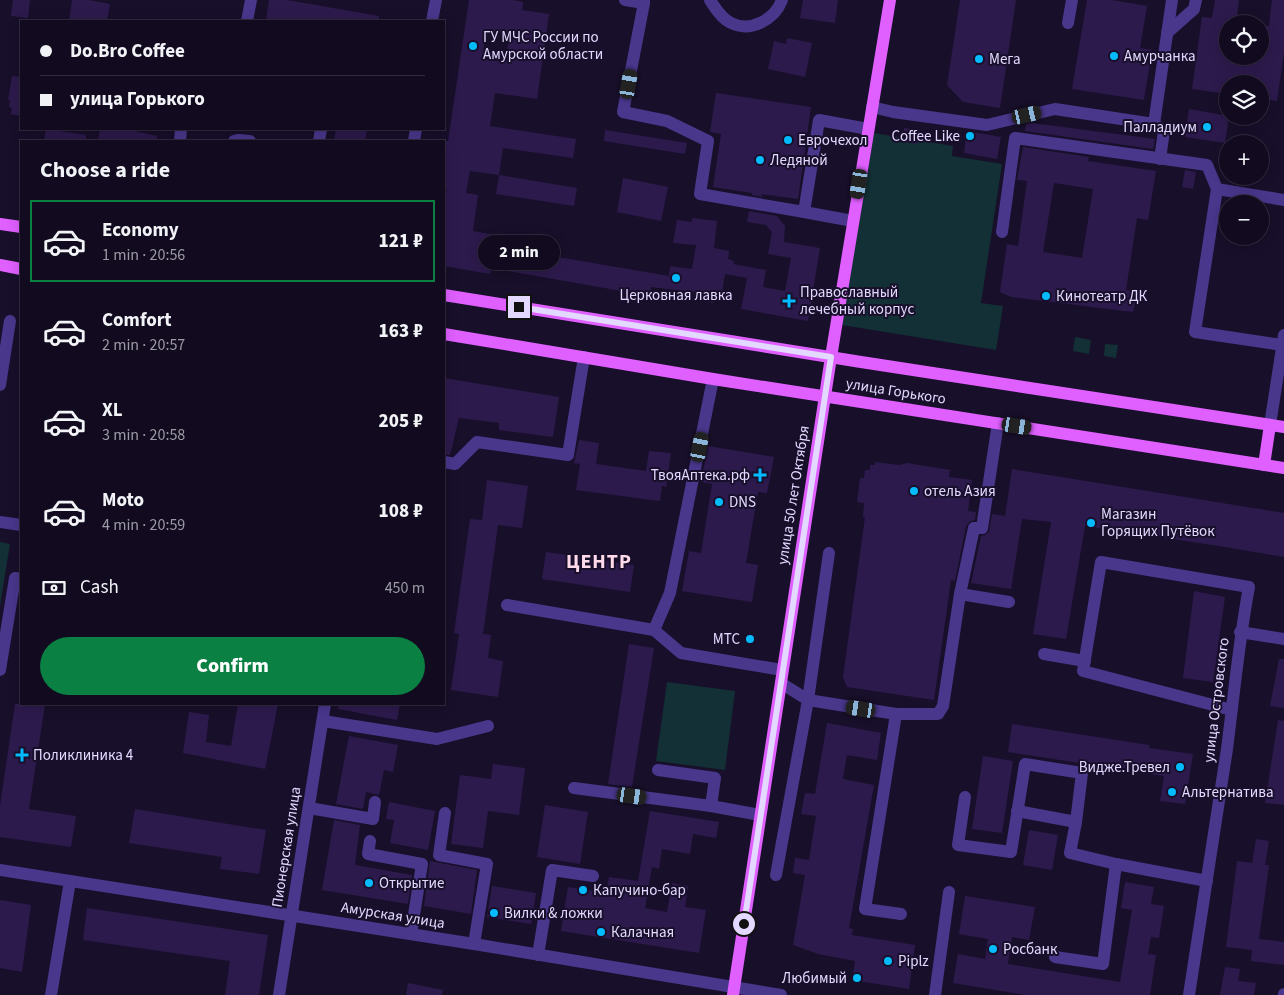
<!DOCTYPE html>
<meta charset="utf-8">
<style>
:root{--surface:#120b20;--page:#1f192d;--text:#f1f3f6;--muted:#9c9ba5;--line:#312b3e;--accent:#0b8043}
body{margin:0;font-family:"Source Sans 3",sans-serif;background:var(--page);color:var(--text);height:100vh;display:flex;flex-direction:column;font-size:19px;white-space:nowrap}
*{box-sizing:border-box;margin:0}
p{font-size:16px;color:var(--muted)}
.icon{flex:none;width:28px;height:28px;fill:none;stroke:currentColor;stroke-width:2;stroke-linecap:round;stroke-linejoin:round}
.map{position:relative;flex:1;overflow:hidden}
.details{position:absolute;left:20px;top:140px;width:425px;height:565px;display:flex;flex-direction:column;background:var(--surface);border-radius:0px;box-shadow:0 2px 12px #0003,0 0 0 1px var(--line)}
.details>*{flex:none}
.top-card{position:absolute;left:20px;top:20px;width:425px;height:110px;border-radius:0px;box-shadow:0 2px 12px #0003,0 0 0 1px var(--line);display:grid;align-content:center;height:110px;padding:0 20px;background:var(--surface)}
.controls{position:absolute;left:1219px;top:15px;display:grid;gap:10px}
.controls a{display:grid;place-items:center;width:50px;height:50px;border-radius:50%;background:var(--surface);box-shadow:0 2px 12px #0003,0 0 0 1px var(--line);font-size:25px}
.end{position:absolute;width:22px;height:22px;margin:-11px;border:6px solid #e3d8ff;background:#111;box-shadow:0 0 0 2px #111}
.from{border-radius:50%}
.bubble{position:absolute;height:35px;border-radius:18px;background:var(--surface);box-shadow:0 2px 12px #0003,0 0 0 1px var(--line);font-size:16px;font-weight:800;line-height:35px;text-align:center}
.car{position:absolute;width:15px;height:30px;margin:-15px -8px;border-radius:6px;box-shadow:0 0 4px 1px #0007;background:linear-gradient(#222 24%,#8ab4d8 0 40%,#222 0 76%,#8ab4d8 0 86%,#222 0)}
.top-card b{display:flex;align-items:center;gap:18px;height:48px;font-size:19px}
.top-card b+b{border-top:1px solid var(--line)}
.top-card i{width:12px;height:12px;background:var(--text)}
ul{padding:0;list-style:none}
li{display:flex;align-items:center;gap:15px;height:82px;margin:0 10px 8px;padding:0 10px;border:2px solid transparent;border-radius:0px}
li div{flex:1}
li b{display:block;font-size:19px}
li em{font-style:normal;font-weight:800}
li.on{border-color:var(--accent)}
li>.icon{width:45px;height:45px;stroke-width:1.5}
h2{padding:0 20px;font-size:22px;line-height:60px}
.pay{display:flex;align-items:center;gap:12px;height:55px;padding:0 20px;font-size:19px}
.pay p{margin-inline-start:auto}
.cta{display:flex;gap:10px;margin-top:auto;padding:10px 20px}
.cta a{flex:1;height:58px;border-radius:30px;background:var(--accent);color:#fff;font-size:20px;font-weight:800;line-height:58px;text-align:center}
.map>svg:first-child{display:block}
</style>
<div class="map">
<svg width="1284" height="995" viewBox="0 0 1284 995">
<rect width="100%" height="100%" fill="#180f2a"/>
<g fill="#123035">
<polygon points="874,133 953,146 952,156 1002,164 981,303 1003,306 996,350 842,325"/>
<polygon points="1075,337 1091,340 1089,354 1073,351"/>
<polygon points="1105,344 1118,345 1116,358 1104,356"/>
<polygon points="0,542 10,544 0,606"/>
<polygon points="667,682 735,691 725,770 656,761"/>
</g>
<g fill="#2d1a4d" fill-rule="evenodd">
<polygon points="13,0 30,0 28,18 11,16"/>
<polygon points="72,0 89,0 110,4 107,21 69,21"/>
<polygon points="269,0 287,0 379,16 379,21 266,21"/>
<path d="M 469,0 L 513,0 L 523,2 L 522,10 L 549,14 L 537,99 L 495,93 L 490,126 L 576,139 L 573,158 L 503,148 L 499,175 L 470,171 L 466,193 L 478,195 L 473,231 L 495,235 L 493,246 L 669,276 L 670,266 L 692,269 L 696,245 L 673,243 L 677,220 L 692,222 L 692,218 L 717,221 L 714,248 L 729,251 L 728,259 L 734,261 L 733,264 L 766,270 L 763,287 L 785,291 L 791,258 L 768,254 L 772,232 L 766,225 L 747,222 L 749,211 L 777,216 L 785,226 L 784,242 L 820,248 L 808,321 L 741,309 L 747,278 L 725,274 L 722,293 L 715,292 L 713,303 L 700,301 L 701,293 L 651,287 L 650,296 L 491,268 L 490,274 L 444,266 L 444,206 L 447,188 L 444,188 L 444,141 L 448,141 ZM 486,31 L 510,34 L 505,62 L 482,59 Z"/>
<polygon points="803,0 838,0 835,23 800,18"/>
<polygon points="960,0 1016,0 1000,108 963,102 947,85"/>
<polygon points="1087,0 1112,0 1147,6 1140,48 1152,50 1144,100 1072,89"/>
<polygon points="1215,0 1239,0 1236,24 1228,24 1228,56 1260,56 1260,25 1269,26 1272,0 1284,0 1284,52 1277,101 1260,98 1260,84 1228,84 1228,94 1192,89 1202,17 1212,18"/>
<polygon points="787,38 812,43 805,77 768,69 774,41 786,44"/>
<polygon points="12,76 21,77 21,116 11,114 12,108 9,107 10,100 8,100"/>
<polygon points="716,93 811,107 798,199 761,194 763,197 752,195 752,193 713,187 721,134 710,132"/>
<polygon points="1189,109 1229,116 1225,143 1185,137"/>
<polygon points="1032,123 1155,139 1153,149 1025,131 1026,124"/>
<polygon points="904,128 919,130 917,144 902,142"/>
<polygon points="46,129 86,135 86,141 44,141"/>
<polygon points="100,129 125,129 157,136 157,141 98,141"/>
<polygon points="336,129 367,129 365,141 334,141"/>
<polygon points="605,130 687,143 685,154 604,141"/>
<polygon points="967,131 1001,137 997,159 964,153"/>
<path d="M 1023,147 L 1089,157 L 1088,161 L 1156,171 L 1148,220 L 1137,218 L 1126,290 L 1137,292 L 1133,312 L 1011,297 L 1000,292 L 1007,244 L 1018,246 L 1027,181 L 1017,180 ZM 1054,183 L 1093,189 L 1082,258 L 1043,252 Z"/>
<polygon points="1185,170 1196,172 1193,189 1182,187"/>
<polygon points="499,175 577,188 574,206 496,194"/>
<polygon points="623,178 668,187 661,221 617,212"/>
<polygon points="444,378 559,397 553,437 499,430 499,423 459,418 450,455 444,454"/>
<polygon points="579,440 599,443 596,464 646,471 649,451 671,453 666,487 662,486 660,501 576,490 580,464 574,463"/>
<polygon points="708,446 774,457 767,493 758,492 746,563 758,565 752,602 682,591 689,551 701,553 712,484 701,482"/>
<polygon points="875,462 899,465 907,463 950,470 949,477 972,480 968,511 976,512 975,520 970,521 966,526 955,581 951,580 934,700 847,687 843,677 865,517 863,517 864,503 857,502 860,478 864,478 865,470 870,470 870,465 875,465"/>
<polygon points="1012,469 1284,513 1284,557 1219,546 1085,526 1066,639 1033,634 1051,522 1022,519 1011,589 971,583 981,536 985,535 989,532 992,514 1005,516"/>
<polygon points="487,480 528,486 522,528 498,525 483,634 491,635 488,658 503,661 498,697 451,690 459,634 454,633 470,519 482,520"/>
<polygon points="546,552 634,565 630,592 542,579"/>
<polygon points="1194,591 1225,597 1213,682 1183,678"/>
<polygon points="629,644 654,648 632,787 608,784"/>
<polygon points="1279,659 1284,659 1284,708 1270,706"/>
<polygon points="15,704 45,704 29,809 76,816 71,847 0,837 0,806"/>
<polygon points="238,704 278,704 265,769 183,753 189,712 209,715 206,742 231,746"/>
<polygon points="339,704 400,704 397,720 338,709"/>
<polygon points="1278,720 1284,721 1284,805 1265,803"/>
<polygon points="827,723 881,733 877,760 847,755 843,779 874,785 849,928 853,929 852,935 915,945 909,989 852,980 855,961 818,954 793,945 805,875 793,873 795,858 809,860 816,816 801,814 805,793 815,794"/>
<polygon points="1012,724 1149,745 1149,748 1193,754 1185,804 1160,801 1164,776 1008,752"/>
<polygon points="349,736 398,745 393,772 384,770 379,795 366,792 363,809 336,804"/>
<polygon points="983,756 1013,761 1002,833 972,829"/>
<polygon points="493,764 525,768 519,815 488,811 483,848 451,844 460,775 491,779"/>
<polygon points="389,802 435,811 428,850 390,843 394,820 386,819"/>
<polygon points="545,805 588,812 580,864 537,857"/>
<polygon points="135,809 266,830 259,874 220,869 222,857 129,843"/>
<polygon points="650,811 719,822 716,838 693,834 690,854 662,849 659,869 652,867 645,908 667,912 672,883 688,886 685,907 706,910 699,953 561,931 568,887 606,893 609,877 638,881"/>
<polygon points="334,820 360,825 355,865 412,875 408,904 322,890"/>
<polygon points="1029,830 1058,835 1052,870 1023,865"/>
<polygon points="1256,839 1269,841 1265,865 1269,865 1259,939 1284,942 1284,965 1251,961 1252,950 1226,947 1237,861 1252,863"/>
<polygon points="430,861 477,870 471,914 424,906"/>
<polygon points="1125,882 1154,887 1151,904 1164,906 1159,938 1151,937 1148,954 1156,955 1150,995 1026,995 953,983 958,954 985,959 988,939 959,934 965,896 1035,907 1029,940 1012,937 1008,964 1120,982 1132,910 1121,908"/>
<polygon points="492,886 536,893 531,924 487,917"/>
<polygon points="0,900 31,905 22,972 0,968"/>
<polygon points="87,908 268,935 259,995 225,995 230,961 83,940"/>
<polygon points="1225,967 1240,969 1238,981 1256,983 1254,995 1220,995"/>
<polygon points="408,983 443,990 442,995 406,995"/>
</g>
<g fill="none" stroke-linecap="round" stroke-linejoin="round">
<g stroke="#49378c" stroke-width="12">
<polyline points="625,0 644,3 644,0"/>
<path d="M 710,0 C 715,8 722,19 731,23 C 751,33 775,19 782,0"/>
<polyline points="644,3 623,112 667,121 708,141 700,194 804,212"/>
<polyline points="247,21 251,0"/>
<polyline points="432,21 436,0"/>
<polyline points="1068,23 1072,0"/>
<polyline points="1167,33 1194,9 1196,0"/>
<polyline points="872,107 893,112 987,125 1055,109 1154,124 1172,0"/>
<polyline points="1154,124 1164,131 1160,159"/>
<polyline points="180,141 181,129"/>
<polyline points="234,141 239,140 250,141"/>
<polyline points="319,141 321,129"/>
<polyline points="414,141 416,129"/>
<polyline points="1217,189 1195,332 1282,345"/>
<polyline points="853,221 804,212 819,120 868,129"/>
<polyline points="1002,232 1015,138 1207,165 1217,189 1284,200"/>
<polyline points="713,379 670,593 654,630 681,653 782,670"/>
<polyline points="0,385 10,321"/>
<polyline points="1270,425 1284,335"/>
<polyline points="444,462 455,464 477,442 568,455 584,357"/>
<polyline points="0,522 21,525"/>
<polyline points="960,594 1009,602"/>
<polyline points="507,605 654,630"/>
<polyline points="1240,632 1284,639"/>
<polyline points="1044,654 1085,661"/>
<polyline points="0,670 15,578 21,579"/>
<polyline points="781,683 808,700 896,714 865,909 901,914"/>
<polyline points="896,714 938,714 943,706 960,594 974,528 982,528 998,423"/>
<polyline points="323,721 437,739 488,726"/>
<polyline points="658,770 715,778 711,806"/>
<polyline points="574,788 711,806 760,815"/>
<polyline points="965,797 958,845 1011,852 1025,764 1082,773 1076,822"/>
<polyline points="309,808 373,819 375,802"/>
<polyline points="1017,811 1076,822 1070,853 1116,864 1207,881"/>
<polyline points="445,813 439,855 487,864 474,944"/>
<polyline points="370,841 368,854 422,864 411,934"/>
<polyline points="0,870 474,944 781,995"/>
<polyline points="776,875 808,700 829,553"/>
<polyline points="538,955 552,870 593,876"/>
<polyline points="1055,957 1103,964 1116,864"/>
<polyline points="51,995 70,881"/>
<polyline points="279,995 325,704"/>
<polyline points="935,995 949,892"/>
<path d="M 1189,995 L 1227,749 C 1234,694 1239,640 1249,587 L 1101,562 L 1083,671 L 1232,710"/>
<polyline points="1284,995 1284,994"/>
</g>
<g stroke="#df5fff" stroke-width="12">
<polyline points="0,224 21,227"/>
<polyline points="0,265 21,269"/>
<polyline points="444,295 861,362 1284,427"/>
<polyline points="444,334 713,379 1284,468"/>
<polyline points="1264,465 1270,425"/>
<polyline points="733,995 831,357 890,0"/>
</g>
</g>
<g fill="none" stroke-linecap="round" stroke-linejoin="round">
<polyline stroke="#e3d8ff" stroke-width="6" points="519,307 831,357 744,924"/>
</g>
<g fill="#04bbff" stroke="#180f2a" stroke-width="2">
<circle cx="473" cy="46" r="5"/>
<circle cx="1114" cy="56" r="5"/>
<circle cx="979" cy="59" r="5"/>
<circle cx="1207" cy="127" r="5"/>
<circle cx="970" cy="136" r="5"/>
<circle cx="788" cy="140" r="5"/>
<circle cx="760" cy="160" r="5"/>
<circle cx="676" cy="278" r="5"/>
<circle cx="1046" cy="296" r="5"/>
<path d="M786.5 293.5h5v5h5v5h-5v5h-5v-5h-5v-5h5z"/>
<path d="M757.5 467.5h5v5h5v5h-5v5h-5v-5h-5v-5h5z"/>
<circle cx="914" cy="491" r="5"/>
<circle cx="719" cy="502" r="5"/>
<circle cx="1091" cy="523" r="5"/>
<circle cx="750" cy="639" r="5"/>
<path d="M19.5 747.5h5v5h5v5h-5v5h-5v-5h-5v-5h5z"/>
<circle cx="1180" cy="767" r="5"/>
<circle cx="1172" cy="792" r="5"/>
<circle cx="369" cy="883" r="5"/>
<circle cx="583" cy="890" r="5"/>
<circle cx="494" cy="913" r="5"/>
<circle cx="601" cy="932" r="5"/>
<circle cx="993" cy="949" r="5"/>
<circle cx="888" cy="961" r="5"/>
<circle cx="857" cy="978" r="5"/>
</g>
<g text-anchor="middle" stroke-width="4" stroke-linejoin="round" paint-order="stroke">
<g font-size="15" fill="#e3d8ff" stroke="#180f2a" text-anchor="start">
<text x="483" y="42">ГУ МЧС России по<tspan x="483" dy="17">Амурской области</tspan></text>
<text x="1124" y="61">Амурчанка</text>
<text x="989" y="64">Мега</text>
<text x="1197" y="132" text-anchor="end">Палладиум</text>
<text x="960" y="141" text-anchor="end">Coffee Like</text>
<text x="798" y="145">Еврочехол</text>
<text x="770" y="165">Ледяной</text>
<text x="800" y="297">Православный<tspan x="800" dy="17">лечебный корпус</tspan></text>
<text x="676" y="300" text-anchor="middle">Церковная лавка</text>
<text x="1056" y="301">Кинотеатр ДК</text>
<text x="750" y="480" text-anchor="end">ТвояАптека.рф</text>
<text x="924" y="496">отель Азия</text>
<text x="729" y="507">DNS</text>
<text x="1101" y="519">Магазин<tspan x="1101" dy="17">Горящих Путёвок</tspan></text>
<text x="740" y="644" text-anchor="end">МТС</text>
<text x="33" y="760">Поликлиника 4</text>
<text x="1170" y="772" text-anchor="end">Видже.Тревел</text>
<text x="1182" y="797">Альтернатива</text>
<text x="379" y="888">Открытие</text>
<text x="593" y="895">Капучино-бар</text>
<text x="504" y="918">Вилки &amp; ложки</text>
<text x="611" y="937">Калачная</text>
<text x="1003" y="954">Росбанк</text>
<text x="898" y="966">Piplz</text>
<text x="847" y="983" text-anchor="end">Любимый</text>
</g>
<g font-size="15" fill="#e3d8ff" stroke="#180f2a">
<text transform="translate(896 391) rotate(9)" y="5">улица Горького</text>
<text transform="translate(793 495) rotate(-81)" y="5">улица 50 лет Октября</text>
<text transform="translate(1216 700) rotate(-83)" y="5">улица Островского</text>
<text transform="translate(286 847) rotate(-81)" y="5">Пионерская улица</text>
<text transform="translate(393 915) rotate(9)" y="5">Амурская улица</text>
</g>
<g font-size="20" font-weight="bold" letter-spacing="1" fill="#ffdaeb" stroke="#180f2a">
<text x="599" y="568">ЦЕНТР</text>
</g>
</g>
</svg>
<div class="controls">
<a><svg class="icon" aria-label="locate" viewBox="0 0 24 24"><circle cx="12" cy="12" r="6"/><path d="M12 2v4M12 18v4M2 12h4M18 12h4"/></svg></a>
<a><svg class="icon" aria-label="layers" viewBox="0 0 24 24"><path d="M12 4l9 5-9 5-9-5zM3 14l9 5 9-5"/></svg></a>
<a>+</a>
<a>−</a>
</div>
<i class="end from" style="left:744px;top:924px"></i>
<i class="end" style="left:519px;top:307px"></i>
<div class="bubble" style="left:478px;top:235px;width:82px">2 min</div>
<i class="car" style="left:629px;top:84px;rotate:10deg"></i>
<i class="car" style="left:1027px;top:115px;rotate:77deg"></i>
<i class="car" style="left:859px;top:184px;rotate:189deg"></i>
<i class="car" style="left:1017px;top:426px;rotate:99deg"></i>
<i class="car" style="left:700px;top:447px;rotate:11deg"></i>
<i class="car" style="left:861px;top:709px;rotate:279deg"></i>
<i class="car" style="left:632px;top:796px;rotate:98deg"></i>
<div class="top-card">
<b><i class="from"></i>Do.Bro Coffee</b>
<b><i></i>улица Горького</b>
</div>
<section class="details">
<h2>Choose a ride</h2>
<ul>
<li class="on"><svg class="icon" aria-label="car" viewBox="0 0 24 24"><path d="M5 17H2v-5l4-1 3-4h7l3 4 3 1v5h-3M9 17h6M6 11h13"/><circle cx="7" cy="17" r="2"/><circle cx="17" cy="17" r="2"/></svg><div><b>Economy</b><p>1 min · 20:56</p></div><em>121 ₽</em></li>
<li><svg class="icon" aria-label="car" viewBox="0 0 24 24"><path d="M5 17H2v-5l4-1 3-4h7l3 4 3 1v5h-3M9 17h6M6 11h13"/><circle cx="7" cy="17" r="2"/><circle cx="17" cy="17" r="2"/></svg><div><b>Comfort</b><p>2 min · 20:57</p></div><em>163 ₽</em></li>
<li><svg class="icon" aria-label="car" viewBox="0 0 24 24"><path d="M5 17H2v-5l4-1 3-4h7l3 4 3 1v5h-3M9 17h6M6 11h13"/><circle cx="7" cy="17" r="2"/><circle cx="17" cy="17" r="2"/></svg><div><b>XL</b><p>3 min · 20:58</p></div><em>205 ₽</em></li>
<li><svg class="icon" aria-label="car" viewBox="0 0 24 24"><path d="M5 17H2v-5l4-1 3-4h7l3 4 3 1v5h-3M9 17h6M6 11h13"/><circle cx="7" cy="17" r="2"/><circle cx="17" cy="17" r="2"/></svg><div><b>Moto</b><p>4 min · 20:59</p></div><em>108 ₽</em></li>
</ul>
<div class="pay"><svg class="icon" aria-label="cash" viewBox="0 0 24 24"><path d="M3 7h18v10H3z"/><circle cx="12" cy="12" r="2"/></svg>Cash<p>450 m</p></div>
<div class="cta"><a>Confirm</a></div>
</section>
</div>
